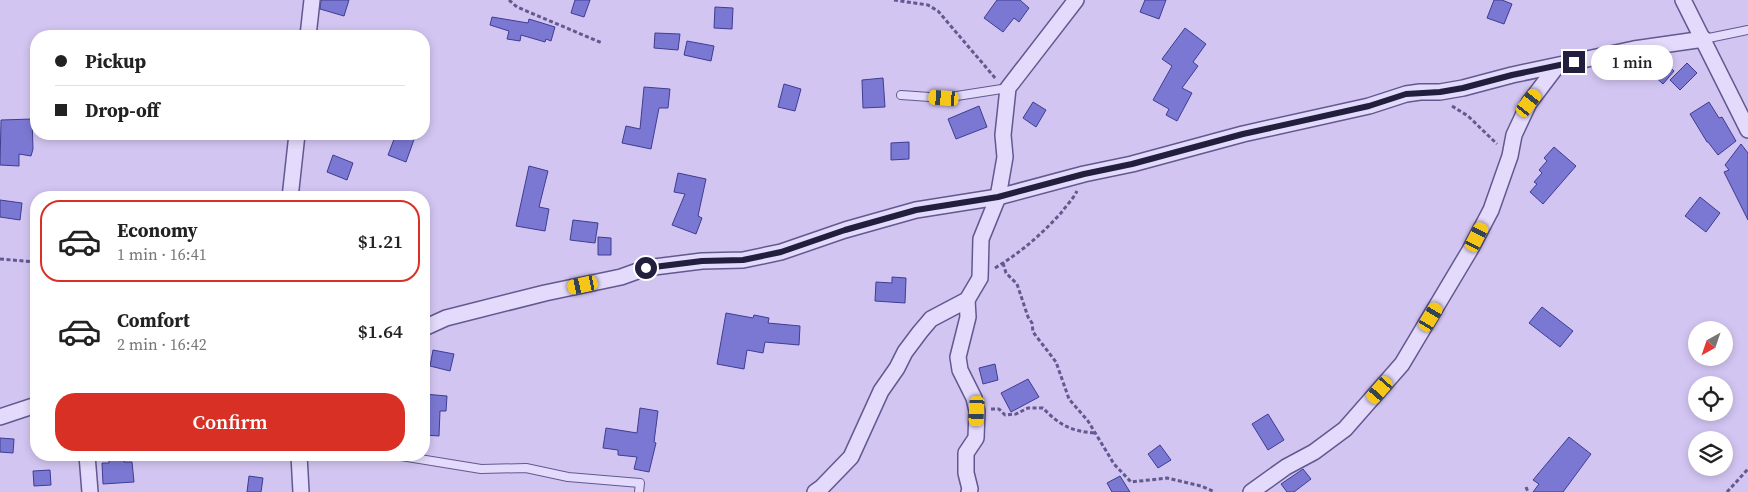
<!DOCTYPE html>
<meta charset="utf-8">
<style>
:root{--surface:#fff;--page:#f2f2f2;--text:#222;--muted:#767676;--line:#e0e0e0;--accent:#d93025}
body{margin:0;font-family:"Source Serif 4",serif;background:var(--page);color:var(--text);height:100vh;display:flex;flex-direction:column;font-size:19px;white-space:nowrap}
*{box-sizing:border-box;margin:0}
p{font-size:16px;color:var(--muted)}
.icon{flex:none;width:28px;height:28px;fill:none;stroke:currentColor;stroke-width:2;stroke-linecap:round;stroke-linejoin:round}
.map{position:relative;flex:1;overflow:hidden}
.details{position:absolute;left:30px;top:191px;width:400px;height:270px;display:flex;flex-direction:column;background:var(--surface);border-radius:20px;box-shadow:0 2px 8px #0003}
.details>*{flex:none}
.top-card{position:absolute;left:30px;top:30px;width:400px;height:110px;border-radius:20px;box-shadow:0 2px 8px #0003;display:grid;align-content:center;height:110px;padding:0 25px;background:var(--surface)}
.needle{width:32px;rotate:220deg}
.fabs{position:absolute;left:1688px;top:321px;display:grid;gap:10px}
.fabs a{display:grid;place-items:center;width:45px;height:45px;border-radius:50%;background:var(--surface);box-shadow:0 2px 8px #0003;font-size:25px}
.end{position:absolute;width:22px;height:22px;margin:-11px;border:6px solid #211e3e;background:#fff;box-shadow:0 0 0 2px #fff}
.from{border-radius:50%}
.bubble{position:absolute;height:35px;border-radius:18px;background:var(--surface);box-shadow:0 2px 8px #0003;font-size:16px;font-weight:600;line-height:35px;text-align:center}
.car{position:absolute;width:15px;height:30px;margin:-15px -8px;border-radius:6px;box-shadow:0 0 4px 1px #0007;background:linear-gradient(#f5c518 24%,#345 0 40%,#f5c518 0 76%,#345 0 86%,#f5c518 0)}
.top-card b{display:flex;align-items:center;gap:18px;height:48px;font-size:19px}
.top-card b+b{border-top:1px solid var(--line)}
.top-card i{width:12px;height:12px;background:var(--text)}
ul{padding:9px 0 0;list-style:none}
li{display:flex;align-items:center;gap:15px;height:82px;margin:0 10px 8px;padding:0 15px;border:2px solid transparent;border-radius:20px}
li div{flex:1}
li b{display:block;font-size:19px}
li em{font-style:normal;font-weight:600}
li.on{border-color:var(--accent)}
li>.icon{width:45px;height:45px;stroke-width:1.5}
.action{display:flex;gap:10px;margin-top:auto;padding:10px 25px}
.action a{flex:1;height:58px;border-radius:20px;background:var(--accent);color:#fff;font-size:20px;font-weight:600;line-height:58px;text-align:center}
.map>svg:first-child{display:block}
</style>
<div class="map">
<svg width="1748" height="492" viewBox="0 0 1748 492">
<rect width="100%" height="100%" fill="#d3c5f2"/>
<g fill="#7b78d3" stroke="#3e3d90">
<polygon points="321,0 349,0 344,16 320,9"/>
<polygon points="575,0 590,0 584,17 571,13"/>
<polygon points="997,0 1020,0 1029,8 1019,22 1014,18 1003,32 984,18"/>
<polygon points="1145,0 1166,0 1159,19 1140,12"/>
<polygon points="1494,0 1502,0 1512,4 1504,24 1487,18"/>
<polygon points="715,7 733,8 732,29 714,28"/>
<polygon points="492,17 528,23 529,19 555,27 551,41 546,39 545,42 521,35 520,41 507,39 509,31 490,25"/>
<polygon points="1185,28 1206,44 1193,62 1198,66 1182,88 1192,93 1177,121 1166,115 1169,109 1153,100 1172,66 1162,59"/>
<polygon points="655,33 680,34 678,50 654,48"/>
<polygon points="687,41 714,46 711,61 684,55"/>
<polygon points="1663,61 1674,71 1663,84 1652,74"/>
<polygon points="1687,63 1697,73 1680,90 1670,80"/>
<polygon points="883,78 885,107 863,108 862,80"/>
<polygon points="784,84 801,89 795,111 778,107"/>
<polygon points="644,87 670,89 668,108 659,108 651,149 622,143 626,126 640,129"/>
<polygon points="1033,102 1046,110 1036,127 1023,118"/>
<polygon points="1709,102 1719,118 1722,117 1736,141 1718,155 1708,142 1707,142 1690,114"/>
<polygon points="979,106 987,127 956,139 948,119"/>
<polygon points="32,119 33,149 31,156 19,154 19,166 0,165 1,120"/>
<polygon points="396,134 416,134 406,162 388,155"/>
<polygon points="909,142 909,159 891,160 891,143"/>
<polygon points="1741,144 1748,153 1748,220 1724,172 1729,170 1725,165"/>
<polygon points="1554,147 1576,166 1543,204 1530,192 1537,184 1534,182 1542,173 1539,170 1547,161 1544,158"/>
<polygon points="333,155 353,163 347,180 327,172"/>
<polygon points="529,166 548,171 539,207 549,209 545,231 516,226"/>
<polygon points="678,173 706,179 698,216 702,218 696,234 672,225 685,194 674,192"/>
<polygon points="1700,197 1720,213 1706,232 1685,216"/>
<polygon points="0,200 22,203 20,220 0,217"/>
<polygon points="573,220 598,223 595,243 570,240"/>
<polygon points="598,237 611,238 611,255 598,255"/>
<polygon points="892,277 906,278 905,303 875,301 876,282 892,283"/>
<polygon points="1542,307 1573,331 1560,347 1529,323"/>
<polygon points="726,313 753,318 754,315 769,318 768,323 800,326 799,345 765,342 763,353 747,350 744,369 717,364"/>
<polygon points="433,350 454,354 450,371 430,366"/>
<polygon points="995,364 998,380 983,384 979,368"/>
<polygon points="1028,379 1039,397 1011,412 1001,393"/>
<polygon points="424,394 447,396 446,411 440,411 439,436 424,435"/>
<polygon points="640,408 658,411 654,442 656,443 649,472 634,469 637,457 618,455 618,450 603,448 606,428 637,433"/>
<polygon points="1268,414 1284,440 1268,450 1252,424"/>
<polygon points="1569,437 1591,454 1563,492 1533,492 1539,484 1533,480"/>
<polygon points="0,438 14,439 13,453 0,452"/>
<polygon points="1160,445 1171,460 1158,468 1148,454"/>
<polygon points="124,459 124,462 132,462 134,482 103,484 102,463 109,463 109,460"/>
<polygon points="1303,469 1311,479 1294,492 1287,492 1281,484"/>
<polygon points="50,470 51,485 34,486 33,471"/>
<polygon points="249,476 263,478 261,492 247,492"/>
<polygon points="1120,476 1130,492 1112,492 1107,483"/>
</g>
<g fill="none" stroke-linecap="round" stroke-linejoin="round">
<defs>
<g id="service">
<polyline points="1704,39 1748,30"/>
<polyline points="901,95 944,98 1008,88"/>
<polyline points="395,455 481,469 526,468 568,477 640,483 639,492"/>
</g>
<g id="minor">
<polyline points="1683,0 1748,130"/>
<polyline points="308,36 312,0"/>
<polyline points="290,198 297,134"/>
<polyline points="967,300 968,317 958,357 960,370 974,398 977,411 976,438 966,453 966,473 970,489 969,492"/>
<polyline points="424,328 446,318 545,293 621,277 646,268 702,261 743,260 781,252 845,230 916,210 998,197 1084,174 1132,164 1243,134 1369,106 1406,94 1420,92 1440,92 1463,88 1512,75 1634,49 1704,39"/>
<polyline points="0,417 36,405"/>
<polyline points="87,455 90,492"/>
<polyline points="299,455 301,492"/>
<polyline points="815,492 822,487 851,457 881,391 897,368 905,352 920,332 931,319 967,300 980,278 981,239 998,197 1005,157 1003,135 1008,88 1076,0"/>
<polyline points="1251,492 1286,467 1314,452 1345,429 1402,364 1470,250 1491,210 1510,156 1514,135 1529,103 1557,66"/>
</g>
</defs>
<use href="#service" stroke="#61598f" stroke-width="10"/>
<use href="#minor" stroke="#61598f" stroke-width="18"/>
<g stroke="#61598f" stroke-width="3" stroke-dasharray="4 2.5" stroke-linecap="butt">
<polyline points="509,0 517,7 602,43"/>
<polyline points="894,0 928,5 938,11 996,79"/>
<polyline points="1452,106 1468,116 1497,144"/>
<polyline points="0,259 36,262"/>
<polyline points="1003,263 1006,273 1017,284 1028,317 1032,323 1033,332 1056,362 1069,399 1088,421 1114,464 1131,482 1167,478 1201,486 1215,492"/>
<path d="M 995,268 C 1020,253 1041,235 1061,213 C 1066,206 1073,199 1077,191"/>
<path d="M 991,409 L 999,409 L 1005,415 L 1016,414 L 1028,408 L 1043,408 C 1059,425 1071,431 1094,433"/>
<polyline points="1526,487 1528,492"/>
<polyline points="1727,492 1748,469"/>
</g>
<use href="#service" stroke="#e4dafb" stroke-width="8"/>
<use href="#minor" stroke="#e4dafb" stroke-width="15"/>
</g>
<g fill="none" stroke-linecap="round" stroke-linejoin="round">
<polyline stroke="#211e3e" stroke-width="6" points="646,268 702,261 743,260 781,252 845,230 916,210 998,197 1084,174 1132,164 1243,134 1369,106 1406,94 1440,92 1463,88 1512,75 1574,62"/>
</g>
</svg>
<div class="fabs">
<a><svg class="needle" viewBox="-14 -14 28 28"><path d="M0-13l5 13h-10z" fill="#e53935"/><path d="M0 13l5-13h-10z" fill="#767676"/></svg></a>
<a><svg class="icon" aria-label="locate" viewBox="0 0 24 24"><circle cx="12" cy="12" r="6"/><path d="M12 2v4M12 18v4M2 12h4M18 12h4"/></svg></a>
<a><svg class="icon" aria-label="layers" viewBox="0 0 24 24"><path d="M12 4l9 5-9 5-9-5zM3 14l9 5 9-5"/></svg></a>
</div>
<i class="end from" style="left:646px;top:268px"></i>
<i class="end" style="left:1574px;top:62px"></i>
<div class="bubble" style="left:1591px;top:45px;width:82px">1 min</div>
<i class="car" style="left:944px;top:98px;rotate:274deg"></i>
<i class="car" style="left:1529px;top:103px;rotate:37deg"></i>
<i class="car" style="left:1477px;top:237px;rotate:27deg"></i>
<i class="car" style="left:583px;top:285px;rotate:258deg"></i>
<i class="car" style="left:1431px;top:317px;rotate:31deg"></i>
<i class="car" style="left:1380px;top:390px;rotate:221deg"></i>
<i class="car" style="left:977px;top:411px;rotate:183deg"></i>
<div class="top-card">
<b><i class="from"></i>Pickup</b>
<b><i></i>Drop-off</b>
</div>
<section class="details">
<ul>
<li class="on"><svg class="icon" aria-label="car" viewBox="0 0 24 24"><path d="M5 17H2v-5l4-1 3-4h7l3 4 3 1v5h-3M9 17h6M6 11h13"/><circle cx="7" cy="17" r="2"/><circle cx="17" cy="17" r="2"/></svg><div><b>Economy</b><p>1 min · 16:41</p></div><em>$1.21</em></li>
<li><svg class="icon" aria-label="car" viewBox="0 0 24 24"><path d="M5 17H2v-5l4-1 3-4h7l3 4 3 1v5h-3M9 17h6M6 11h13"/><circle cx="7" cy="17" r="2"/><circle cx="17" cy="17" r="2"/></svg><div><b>Comfort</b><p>2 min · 16:42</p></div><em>$1.64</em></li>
</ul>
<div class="action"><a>Confirm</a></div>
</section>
</div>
